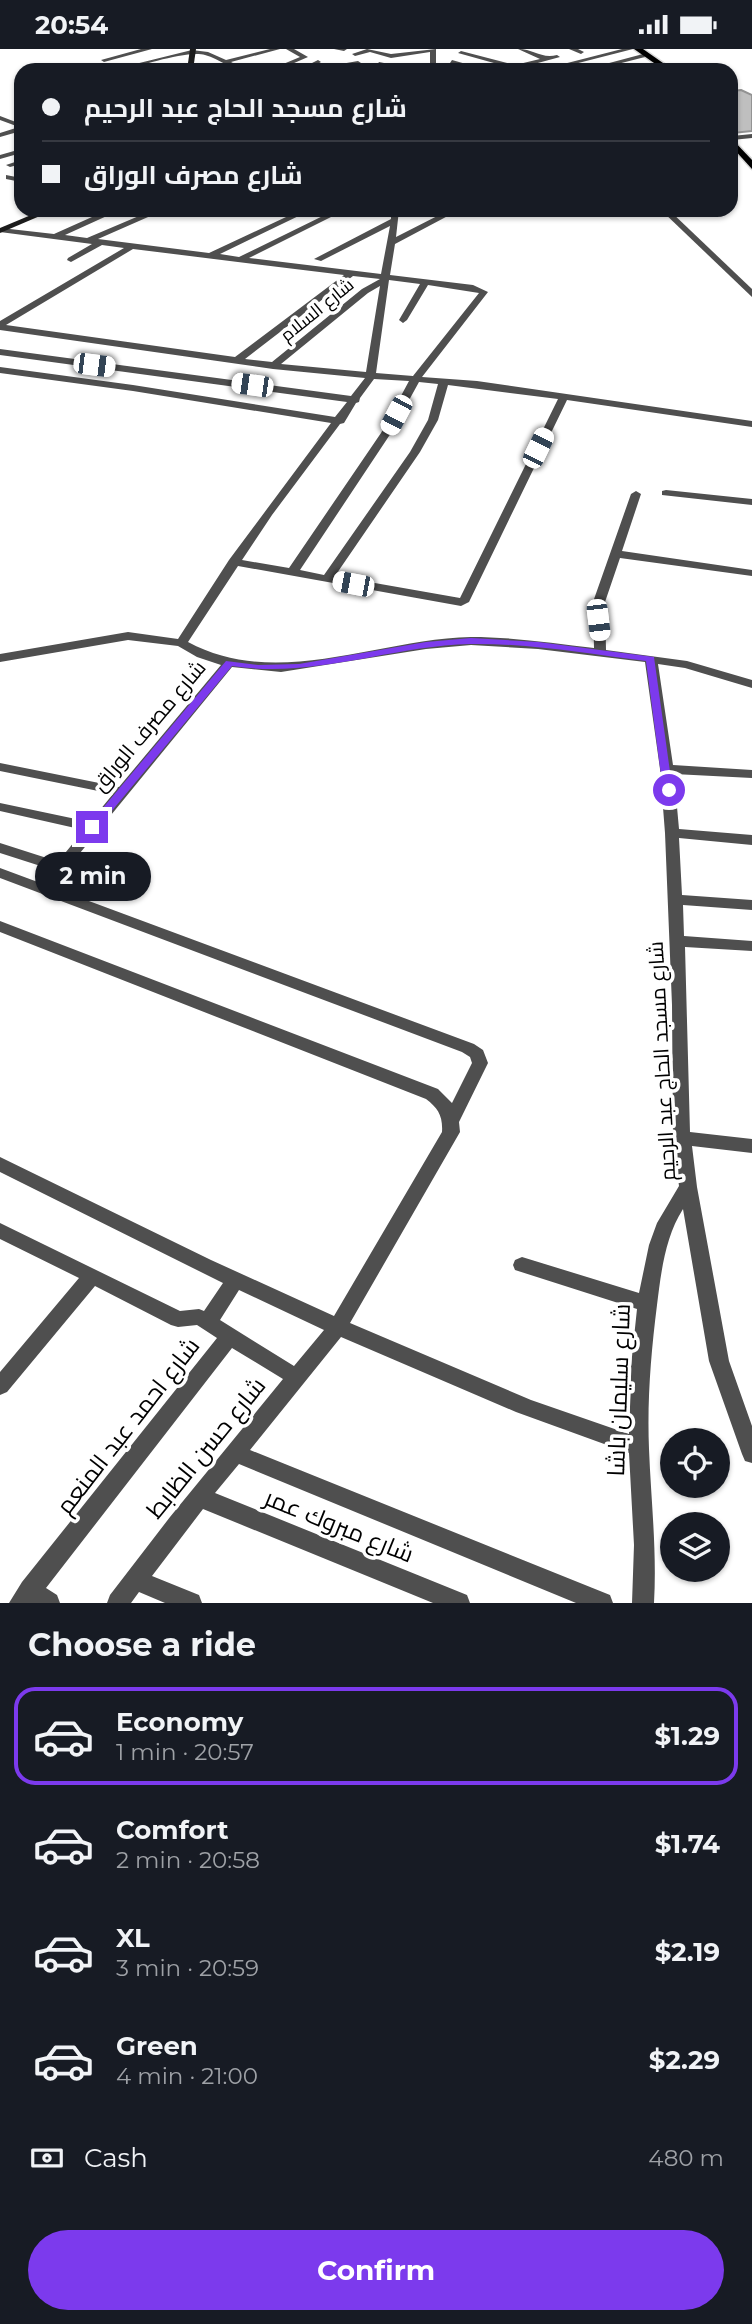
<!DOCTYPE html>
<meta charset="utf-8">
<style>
:root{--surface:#171b24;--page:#20242c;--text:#f1f3f6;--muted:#9ea1a6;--line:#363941;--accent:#7c3aed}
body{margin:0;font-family:Montserrat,Cairo,sans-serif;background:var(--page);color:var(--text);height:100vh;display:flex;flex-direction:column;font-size:26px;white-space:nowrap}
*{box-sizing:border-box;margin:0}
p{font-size:23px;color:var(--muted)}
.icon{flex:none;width:38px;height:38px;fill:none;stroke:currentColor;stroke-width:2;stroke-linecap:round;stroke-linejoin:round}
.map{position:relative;height:1554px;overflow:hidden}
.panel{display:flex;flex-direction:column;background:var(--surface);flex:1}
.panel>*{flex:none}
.hud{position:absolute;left:14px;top:14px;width:724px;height:154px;border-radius:21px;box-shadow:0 2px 5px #0004;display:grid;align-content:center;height:154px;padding:0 28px;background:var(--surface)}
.tools{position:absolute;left:660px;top:1379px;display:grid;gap:14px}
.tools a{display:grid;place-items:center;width:70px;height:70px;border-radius:50%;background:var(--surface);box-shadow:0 2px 5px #0004;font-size:35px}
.end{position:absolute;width:32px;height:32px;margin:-16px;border:9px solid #7c3aed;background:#fff;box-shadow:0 0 0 4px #fff}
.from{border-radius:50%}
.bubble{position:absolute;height:49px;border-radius:24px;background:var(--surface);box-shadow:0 2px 5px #0004;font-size:23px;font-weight:700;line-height:49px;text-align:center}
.car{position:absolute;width:21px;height:42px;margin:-21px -10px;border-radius:9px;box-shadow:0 0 5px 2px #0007;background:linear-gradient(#fff 24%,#345 0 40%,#fff 0 76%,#345 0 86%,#fff 0)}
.hud b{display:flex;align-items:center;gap:24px;height:66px;font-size:26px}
.hud b+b{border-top:2px solid var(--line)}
.hud i{width:18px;height:18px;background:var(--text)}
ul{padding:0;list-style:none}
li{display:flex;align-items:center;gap:21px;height:98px;margin:0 14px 10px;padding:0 14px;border:4px solid transparent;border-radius:21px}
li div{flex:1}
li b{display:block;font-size:26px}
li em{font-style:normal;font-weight:700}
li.selected{border-color:var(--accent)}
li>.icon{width:63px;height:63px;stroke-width:1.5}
h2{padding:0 28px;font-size:32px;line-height:84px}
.pay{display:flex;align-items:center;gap:18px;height:77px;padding:0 28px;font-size:26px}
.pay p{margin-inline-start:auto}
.action{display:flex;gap:14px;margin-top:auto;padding:14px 28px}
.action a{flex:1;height:80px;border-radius:42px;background:var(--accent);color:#fff;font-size:28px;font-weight:700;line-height:80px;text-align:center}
.status{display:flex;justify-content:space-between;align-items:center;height:49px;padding:0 35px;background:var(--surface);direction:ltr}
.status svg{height:19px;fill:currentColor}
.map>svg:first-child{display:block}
</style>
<div class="status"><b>20:54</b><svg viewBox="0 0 49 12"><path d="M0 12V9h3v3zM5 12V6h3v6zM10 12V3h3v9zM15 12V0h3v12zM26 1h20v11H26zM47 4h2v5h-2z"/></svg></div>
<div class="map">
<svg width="752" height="1554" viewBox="0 0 752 1554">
<rect width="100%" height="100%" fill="#fff"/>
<polygon fill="#bfbfbf" stroke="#939393" stroke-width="2" points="741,41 752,46 752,82 733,84 732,42"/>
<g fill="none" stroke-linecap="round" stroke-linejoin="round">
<defs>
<g id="primary">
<polygon points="634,0 643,0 673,21 664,21"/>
<polygon points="732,90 752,111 752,120 732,98"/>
</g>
</defs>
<use href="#primary" stroke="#dbdbdb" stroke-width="3"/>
<g fill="#4f4f4f" fill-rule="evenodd">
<polygon points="141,0 152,0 104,13 101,11"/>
<path d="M 270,0 L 280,0 L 231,13 L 246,21 C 230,21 220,10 205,6 C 187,1 141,17 122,21 L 111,21 L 192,1 L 208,3 L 226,11 Z"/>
<polygon points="286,0 294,0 308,8 278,21 269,21 300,8"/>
<polygon points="334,0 347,0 344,2"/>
<polygon points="367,0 391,5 436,0 436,21 430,21 430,3 391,9 370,3 355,7 352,5"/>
<path d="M 518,0 C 534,0 541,10 557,6 L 560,8 L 523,18 L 526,21 L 519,21 L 458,4 L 461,2 L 515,16 L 540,10 Z"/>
<polygon points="569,0 578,0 584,3 581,5"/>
<polygon points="622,0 633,0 551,21 540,21"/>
<polygon points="643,5 645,8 594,21 583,21"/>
<path d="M 318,11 L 321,13 L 314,17 L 318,19 L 358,12 L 361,14 C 348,20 319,26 306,17 Z"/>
<polygon points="452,11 480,19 481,20 474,21 450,14"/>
<polygon points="379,13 409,19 412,21 377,16"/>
<polygon points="0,67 21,75 21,82 0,88 0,84 19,78 0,71"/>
<polygon points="752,85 752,89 732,91 732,87"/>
<polygon points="21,100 21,104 0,110 0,106"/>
<polygon points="21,111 21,115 10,118 6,116"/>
<polygon points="6,126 21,129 21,133 6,130"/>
<path d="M 69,161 C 79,161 94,166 101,165 C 108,163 112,161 120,161 L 65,186 L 87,189 L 153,161 L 164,161 L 98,190 L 209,204 L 301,161 L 311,161 L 220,205 L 239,208 L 335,161 L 345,161 L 249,209 L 381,225 L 390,177 L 321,212 L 314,210 L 391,170 L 391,161 L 399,161 L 396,188 L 449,161 L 459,161 L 395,195 L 390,226 L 473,236 L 488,243 L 422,328 L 477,332 L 752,372 L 752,378 L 567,351 L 469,553 L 461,557 L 238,517 L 188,593 C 277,641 377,590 471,588 C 512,588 553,594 594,599 L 593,553 L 631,445 L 636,442 L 641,445 L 622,502 L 752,521 L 752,527 L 620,509 L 605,553 L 606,601 L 687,612 L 752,631 L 752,639 L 685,619 L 658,615 L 673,716 L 752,721 L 752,729 L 674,725 L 679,780 L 752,786 L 752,796 L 679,789 L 682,846 L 752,851 L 752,861 L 683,856 L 684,887 L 752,892 L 752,902 L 685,898 L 690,1083 L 752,1090 L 752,1104 L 692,1097 L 697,1138 L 729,1312 L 752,1377 L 752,1414 L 745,1412 L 742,1405 L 709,1312 L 683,1160 C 665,1188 661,1224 657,1256 C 651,1304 647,1351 649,1400 C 651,1451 657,1502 654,1554 L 632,1554 L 634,1496 L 629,1404 L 516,1363 L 341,1288 L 250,1401 L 610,1546 L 613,1554 L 576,1554 L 239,1415 L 215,1444 L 467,1546 L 470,1554 L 433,1554 L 203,1460 L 152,1527 L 199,1546 L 202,1554 L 165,1554 L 139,1543 L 131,1554 L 107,1554 L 110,1546 L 170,1468 L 283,1330 L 232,1299 L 46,1539 L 57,1546 L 60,1554 L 9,1554 L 22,1533 L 217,1289 L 197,1276 L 178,1278 L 171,1276 L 95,1237 L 7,1343 L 0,1346 L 0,1323 L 79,1229 L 0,1190 L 0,1174 L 180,1262 L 199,1260 L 204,1262 L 223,1234 L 0,1123 L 0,1108 L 211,1211 L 334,1267 L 442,1083 C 443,1067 438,1059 426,1050 L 0,883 L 0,872 L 438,1040 L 452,1054 L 472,1014 L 470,1008 L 462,1003 L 0,829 L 0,819 L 474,995 L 483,1001 L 488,1014 L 459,1073 L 460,1083 L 350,1274 L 531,1351 L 629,1385 L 631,1317 L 637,1260 L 515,1221 L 513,1216 L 515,1211 L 522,1208 L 639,1244 L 649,1196 L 657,1174 L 679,1137 L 673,1089 L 672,956 L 665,784 L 660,720 L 645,613 L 538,600 L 471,596 L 426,600 L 281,623 L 232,618 L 71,815 L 53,821 L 0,804 L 0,794 L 53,811 L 61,809 L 84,781 L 0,762 L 0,754 L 90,773 L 113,745 L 0,722 L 0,714 L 119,738 L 221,616 L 197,608 L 178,597 L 128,591 L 0,613 L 0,605 L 128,583 L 178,590 L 229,511 L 331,374 L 133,342 L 0,324 L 0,318 L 133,336 L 335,368 L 347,353 L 0,306 L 0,300 L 351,347 L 365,329 L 273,320 L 0,281 L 0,272 L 124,199 L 102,196 L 71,213 L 67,211 L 68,209 L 92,195 L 0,183 L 1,179 L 54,185 L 92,168 ZM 133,200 L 344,226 L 235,308 L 6,276 ZM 353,227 L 380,230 L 362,240 L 272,313 L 245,310 ZM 389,231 L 420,235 L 399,271 L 403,274 L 407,271 L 428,236 L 479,244 L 413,327 L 376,324 ZM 380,237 L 366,323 L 281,315 L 368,244 ZM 374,330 L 409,332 L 381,384 L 289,519 L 242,511 L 272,466 L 340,375 L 344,374 L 356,354 L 359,353 L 360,349 ZM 419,333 L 438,335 L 428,371 L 410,403 L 324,526 L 300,521 L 391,384 ZM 448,336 L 558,350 L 460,549 L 335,527 L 420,403 L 438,371 ZM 239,1241 L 324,1281 L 294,1317 L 220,1271 Z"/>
<polygon points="661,161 669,161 752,240 752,248"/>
<polygon points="666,441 752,450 752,456 662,446 662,442"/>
</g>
<g fill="#1c1c1c" fill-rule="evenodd">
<polygon points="190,0 196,0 193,21 187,21"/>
<polygon points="43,161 54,161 0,184 0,179"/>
</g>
<use href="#primary" fill="#000" fill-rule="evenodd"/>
</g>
<path fill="#7c3aed" d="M 471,589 L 538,593 L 654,608 L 673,744 L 663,741 L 646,612 C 588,605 529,594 470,595 C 390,597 313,630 232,617 L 96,781 L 87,778 L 226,612 L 258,616 L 299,615 L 426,593 Z"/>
<g text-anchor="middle" stroke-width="7" stroke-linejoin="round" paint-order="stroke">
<g font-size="18" fill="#000" stroke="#fff">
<text transform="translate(317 261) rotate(-39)" y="6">شارع السلام</text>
</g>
<g font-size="21" fill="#000" stroke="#fff">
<text transform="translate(149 677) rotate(-50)" y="7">شارع مصرف الوراق</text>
<text transform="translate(662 1012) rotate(-93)" y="7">شارع مسجد الحاج عبد الرحيم</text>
</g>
<g font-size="24" fill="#000" stroke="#fff">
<text transform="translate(619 1341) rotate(-88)" y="8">شارع سليمان باشا</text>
<text transform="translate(128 1377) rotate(-52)" y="8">شارع احمد عبد المنعم</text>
<text transform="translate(206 1399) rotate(-51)" y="8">شارع حسن الظابط</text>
<text transform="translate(339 1477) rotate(22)" y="8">شارع مبروك عمر</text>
</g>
</g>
</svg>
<div class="tools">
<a><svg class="icon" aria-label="locate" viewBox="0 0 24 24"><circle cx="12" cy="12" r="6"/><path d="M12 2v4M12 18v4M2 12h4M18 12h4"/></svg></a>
<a><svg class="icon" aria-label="layers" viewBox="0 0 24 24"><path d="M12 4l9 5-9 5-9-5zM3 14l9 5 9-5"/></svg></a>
</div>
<i class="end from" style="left:669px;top:741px"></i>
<i class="end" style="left:92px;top:778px"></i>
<div class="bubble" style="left:35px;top:803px;width:116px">2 min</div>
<i class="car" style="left:94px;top:316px;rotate:97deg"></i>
<i class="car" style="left:252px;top:336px;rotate:278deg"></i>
<i class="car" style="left:396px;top:366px;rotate:208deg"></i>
<i class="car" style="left:538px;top:399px;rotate:26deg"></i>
<i class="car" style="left:353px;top:535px;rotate:281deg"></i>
<i class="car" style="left:598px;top:571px;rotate:173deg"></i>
<div class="hud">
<b><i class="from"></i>شارع مسجد الحاج عبد الرحيم</b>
<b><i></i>شارع مصرف الوراق</b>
</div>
</div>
<section class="panel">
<h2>Choose a ride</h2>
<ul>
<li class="selected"><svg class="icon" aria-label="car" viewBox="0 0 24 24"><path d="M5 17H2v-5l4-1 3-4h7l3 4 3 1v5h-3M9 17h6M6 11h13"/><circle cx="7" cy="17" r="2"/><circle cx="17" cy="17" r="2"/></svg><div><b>Economy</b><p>1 min · 20:57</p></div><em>$1.29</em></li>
<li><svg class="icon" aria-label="car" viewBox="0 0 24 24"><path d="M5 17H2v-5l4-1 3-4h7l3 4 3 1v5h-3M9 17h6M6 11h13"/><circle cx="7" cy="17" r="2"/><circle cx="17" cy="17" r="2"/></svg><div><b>Comfort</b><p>2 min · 20:58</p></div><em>$1.74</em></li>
<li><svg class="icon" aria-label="car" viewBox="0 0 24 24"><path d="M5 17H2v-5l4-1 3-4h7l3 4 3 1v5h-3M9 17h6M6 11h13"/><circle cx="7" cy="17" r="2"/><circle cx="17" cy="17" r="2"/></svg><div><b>XL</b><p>3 min · 20:59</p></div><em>$2.19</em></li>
<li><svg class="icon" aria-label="car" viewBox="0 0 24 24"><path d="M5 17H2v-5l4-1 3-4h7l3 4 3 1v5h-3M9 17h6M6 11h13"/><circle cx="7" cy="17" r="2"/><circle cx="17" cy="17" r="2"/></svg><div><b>Green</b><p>4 min · 21:00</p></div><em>$2.29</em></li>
</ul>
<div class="pay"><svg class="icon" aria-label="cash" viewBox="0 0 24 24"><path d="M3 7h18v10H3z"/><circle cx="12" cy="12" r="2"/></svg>Cash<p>480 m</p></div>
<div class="action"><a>Confirm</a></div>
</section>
